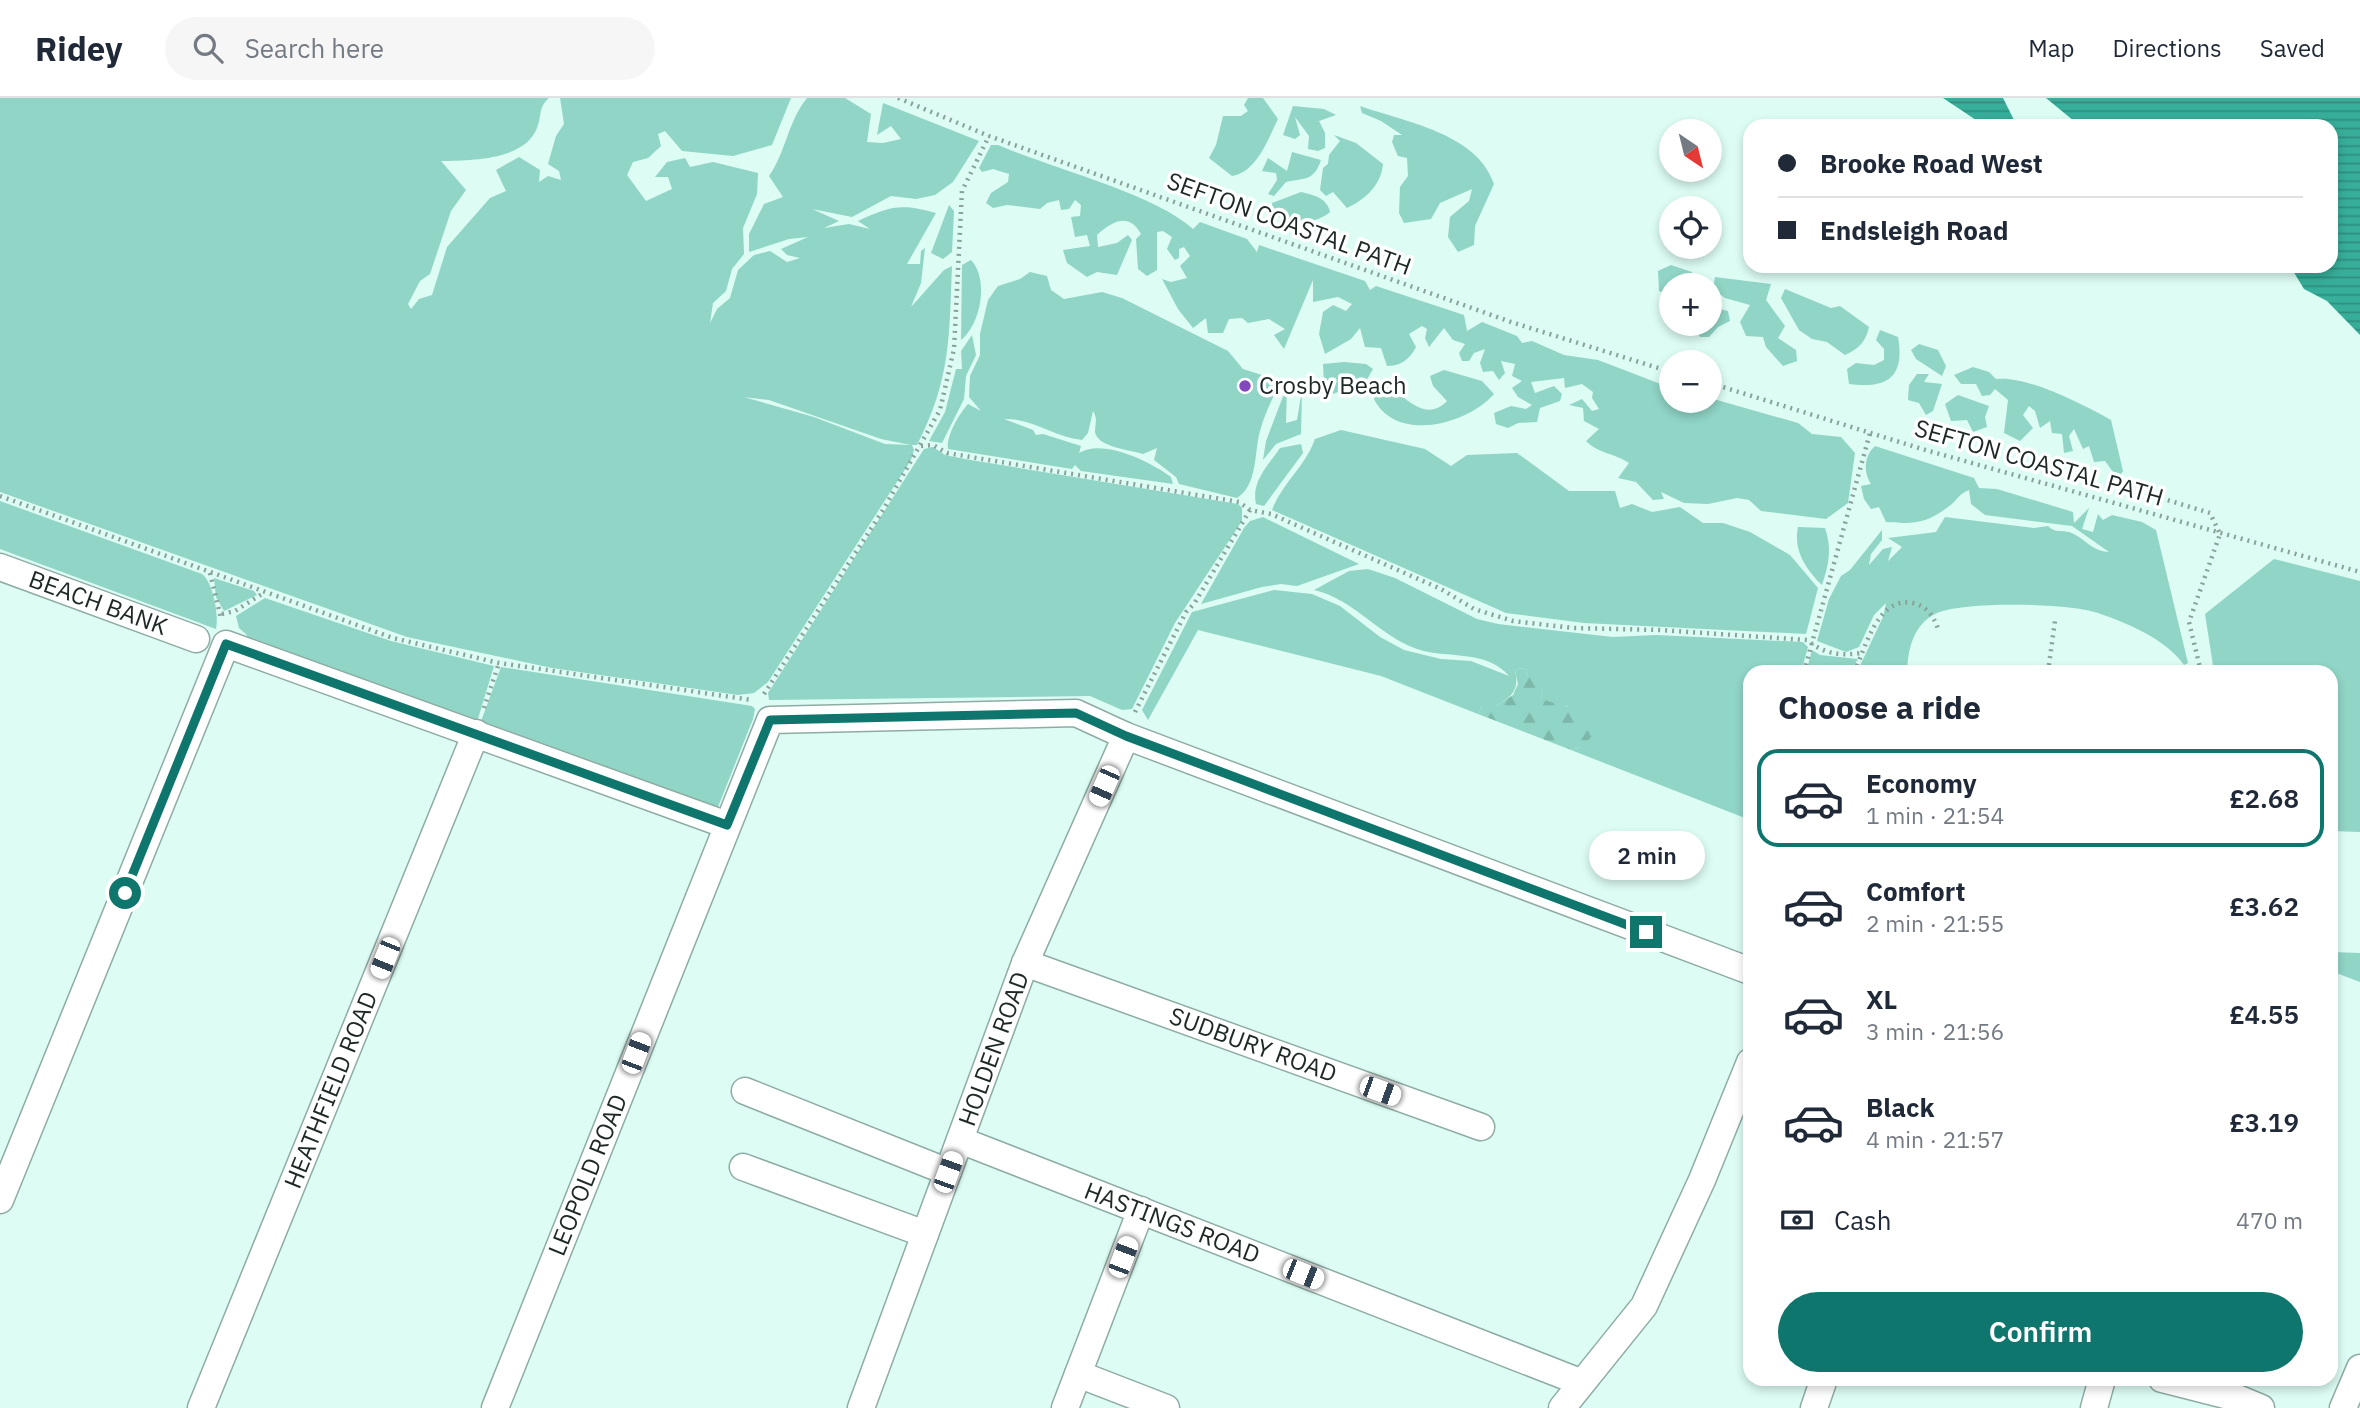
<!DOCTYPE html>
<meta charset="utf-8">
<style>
:root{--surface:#fff;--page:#f6f6f7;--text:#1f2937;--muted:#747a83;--line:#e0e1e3;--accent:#0f766e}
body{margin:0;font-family:"IBM Plex Sans",sans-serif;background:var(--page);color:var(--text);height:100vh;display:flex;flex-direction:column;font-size:26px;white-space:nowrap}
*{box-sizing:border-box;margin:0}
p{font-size:23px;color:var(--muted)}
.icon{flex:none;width:38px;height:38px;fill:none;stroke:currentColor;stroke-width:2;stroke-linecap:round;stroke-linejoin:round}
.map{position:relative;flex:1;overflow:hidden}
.panel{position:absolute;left:1743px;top:567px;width:595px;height:721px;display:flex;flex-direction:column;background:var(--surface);border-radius:21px;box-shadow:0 4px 10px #0003}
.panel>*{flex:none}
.banner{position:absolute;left:1743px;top:21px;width:595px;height:154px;border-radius:21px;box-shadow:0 4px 10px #0003;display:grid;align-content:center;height:154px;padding:0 35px;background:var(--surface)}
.needle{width:46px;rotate:145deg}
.controls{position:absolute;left:1659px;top:21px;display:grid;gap:14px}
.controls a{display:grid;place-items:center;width:63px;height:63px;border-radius:50%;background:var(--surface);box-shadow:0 4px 10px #0003;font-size:35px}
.end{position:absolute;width:32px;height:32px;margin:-16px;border:9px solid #0f766e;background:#fff;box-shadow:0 0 0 4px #fff}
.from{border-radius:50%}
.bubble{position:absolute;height:49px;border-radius:24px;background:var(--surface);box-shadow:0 4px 10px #0003;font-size:23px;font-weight:600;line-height:49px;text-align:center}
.car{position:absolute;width:21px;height:42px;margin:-21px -10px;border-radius:9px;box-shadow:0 0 5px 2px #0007;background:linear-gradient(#fff 24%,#345 0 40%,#fff 0 76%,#345 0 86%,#fff 0)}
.banner b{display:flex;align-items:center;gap:24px;height:66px;font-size:26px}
.banner b+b{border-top:2px solid var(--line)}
.banner i{width:18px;height:18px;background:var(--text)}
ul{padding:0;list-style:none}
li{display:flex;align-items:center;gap:21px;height:98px;margin:0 14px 10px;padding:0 21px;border:4px solid transparent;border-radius:21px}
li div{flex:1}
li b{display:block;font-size:26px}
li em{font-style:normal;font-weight:600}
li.on{border-color:var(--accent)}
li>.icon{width:63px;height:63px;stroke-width:1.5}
h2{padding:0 35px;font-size:32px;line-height:84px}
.pay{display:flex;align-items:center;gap:18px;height:77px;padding:0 35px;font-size:26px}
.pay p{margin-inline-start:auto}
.action{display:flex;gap:14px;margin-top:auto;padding:14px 35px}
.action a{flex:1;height:80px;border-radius:42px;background:var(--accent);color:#fff;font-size:28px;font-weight:600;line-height:80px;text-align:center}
header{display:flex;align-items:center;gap:42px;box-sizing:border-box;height:98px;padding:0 35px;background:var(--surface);border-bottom:2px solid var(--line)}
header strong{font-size:33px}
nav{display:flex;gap:38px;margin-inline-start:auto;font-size:24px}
.search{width:490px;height:63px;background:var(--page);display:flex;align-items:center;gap:18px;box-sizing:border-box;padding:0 24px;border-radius:38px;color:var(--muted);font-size:26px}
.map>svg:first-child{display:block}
</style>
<header>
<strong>Ridey</strong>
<div class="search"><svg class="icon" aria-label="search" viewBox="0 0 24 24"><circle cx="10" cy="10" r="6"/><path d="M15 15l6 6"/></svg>Search here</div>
<nav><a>Map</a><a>Directions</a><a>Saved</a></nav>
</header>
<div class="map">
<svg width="2360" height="1310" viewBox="0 0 2360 1310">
<defs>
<pattern id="forest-firs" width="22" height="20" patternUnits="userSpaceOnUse" patternTransform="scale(1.75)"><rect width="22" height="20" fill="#90d5c6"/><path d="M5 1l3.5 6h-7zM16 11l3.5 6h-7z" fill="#7cb7aa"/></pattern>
<pattern id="water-rules" width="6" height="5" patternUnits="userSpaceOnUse" patternTransform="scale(1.75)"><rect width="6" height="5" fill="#37ae9a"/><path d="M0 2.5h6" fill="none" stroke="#2e8e7e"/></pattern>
</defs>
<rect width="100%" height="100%" fill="#dcfcf4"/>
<g fill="#90d5c6" fill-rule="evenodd">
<path d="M 0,0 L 549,0 C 538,9 542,18 537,30 C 524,63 470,62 441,63 L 466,92 L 451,113 L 430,176 L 420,183 L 408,206 L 411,211 L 419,201 L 432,197 L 447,149 L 490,100 L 506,93 L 496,72 L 519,59 L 540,72 L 539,84 L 548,78 L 561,82 L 559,73 L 548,66 L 556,38 L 564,26 L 560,0 L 791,0 L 772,47 L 733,58 L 682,53 L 665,33 L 658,36 L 661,48 L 648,60 L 633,64 L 627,77 L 646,103 L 672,91 L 668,79 L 655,79 L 667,64 L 685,60 L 690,69 L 713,64 L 758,75 L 757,96 L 743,130 L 744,156 L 732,171 L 726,193 L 713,205 L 710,225 L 717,211 L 730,200 L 738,172 L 754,157 L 770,153 L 787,164 L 800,160 L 787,157 L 781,151 L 808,139 L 789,141 L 749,154 L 749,136 L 764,106 L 783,99 L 769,78 C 786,54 788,23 807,0 L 845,0 L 871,16 L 867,44 L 883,45 L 901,41 L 891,28 L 877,37 L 883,5 L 979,43 L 953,84 L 935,97 L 916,101 L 891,98 L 852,119 L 812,111 L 839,123 L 824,130 L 849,126 L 870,131 L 858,123 C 890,108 901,105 936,115 L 907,166 L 920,166 L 921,153 L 925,150 L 921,185 L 911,209 L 944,172 L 952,168 C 949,239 951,281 917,347 L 912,347 L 914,352 L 911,362 L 768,584 L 754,595 L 738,597 L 552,570 L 407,539 L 0,394 ZM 744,299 L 769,302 L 881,341 L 911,347 L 885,346 L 814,319 Z"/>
<path d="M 1248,0 L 1263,0 L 1278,21 C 1268,41 1257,74 1232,78 L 1209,60 L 1216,47 L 1223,18 L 1241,18 L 1248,13 L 1244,7 Z"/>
<polygon points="1293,8 1324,11 1336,17 1319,23 1325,35 1325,50 1318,53 1308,51 1309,38 1295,19 1300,37 1295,41 1283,37"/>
<path d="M 1360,8 C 1405,24 1477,35 1494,86 L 1475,128 L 1474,147 L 1458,154 L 1448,139 L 1450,119 L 1469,103 L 1472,91 L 1440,105 L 1431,121 L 1404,125 L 1399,115 L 1400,89 L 1408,78 L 1407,60 L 1398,58 L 1392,44 L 1394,37 L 1402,37 L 1381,23 L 1362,15 Z"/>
<path d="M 1334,37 L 1356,45 L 1383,66 C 1381,87 1366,101 1347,110 L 1333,94 L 1326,98 L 1320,92 L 1323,70 L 1328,66 L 1329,57 L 1340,43 Z"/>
<path d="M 991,47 L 998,47 C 1053,71 1151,94 1193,131 L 1200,124 L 1247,141 L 1257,154 L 1259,147 L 1365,183 L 1370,192 L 1376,188 L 1464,217 L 1467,233 L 1482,224 L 1517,238 L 1522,245 L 1532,243 L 1564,257 L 1598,262 L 1671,290 L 1671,303 L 1710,303 L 1710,300 L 1798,325 L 1812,336 L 1841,339 L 1855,355 L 1848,405 L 1826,421 L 1761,413 L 1749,402 L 1737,400 L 1708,406 L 1684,405 L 1661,394 L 1664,401 L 1653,402 L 1636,384 L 1618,380 L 1629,365 C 1614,355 1599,356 1586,343 L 1599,331 L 1584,323 L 1583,310 L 1569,307 L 1582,301 L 1592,313 L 1599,311 L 1592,300 L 1593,294 L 1582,286 L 1565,290 L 1564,280 L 1531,284 L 1535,295 L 1554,288 L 1562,296 L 1560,303 L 1540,310 L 1537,324 L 1518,325 L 1508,330 L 1496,326 L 1494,315 L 1511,308 L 1526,311 L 1532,307 L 1518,299 L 1512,290 L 1522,283 L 1512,278 L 1515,266 L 1501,263 L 1505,275 L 1499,282 L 1493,273 L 1483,274 L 1480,265 L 1485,251 L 1474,255 L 1469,263 L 1462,263 L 1459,255 L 1465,246 L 1453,242 L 1444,230 L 1429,249 L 1425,240 L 1427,231 L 1422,228 L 1409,236 L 1416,249 C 1410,261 1401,268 1387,268 L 1381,250 L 1365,249 L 1360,230 L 1351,241 L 1325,256 L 1319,236 L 1323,214 L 1333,207 L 1346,213 L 1352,206 L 1338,199 L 1313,204 L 1313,182 L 1284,251 L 1274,237 L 1285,231 L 1269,221 L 1248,225 L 1242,220 L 1229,221 L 1223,235 L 1208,235 L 1206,220 L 1193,230 L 1178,211 L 1162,181 L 1171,184 L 1187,180 L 1180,168 L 1190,158 L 1184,149 L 1179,151 L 1179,160 L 1175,162 L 1167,151 L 1172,139 L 1163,133 L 1157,134 L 1157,172 L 1147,178 L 1138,171 L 1136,141 L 1141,136 C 1129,114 1112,123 1097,137 L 1098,149 L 1117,145 L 1128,137 L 1132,142 L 1117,177 L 1097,174 L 1087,179 L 1067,165 L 1063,152 L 1090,148 L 1087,137 L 1075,139 L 1071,119 L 1080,118 L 1081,107 L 1075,102 L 1069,111 L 1061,112 L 1059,102 L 1047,105 L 1040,111 L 1007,107 L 993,110 L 986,105 L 991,95 L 1008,84 L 1009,76 L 993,71 L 982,74 L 979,70 Z"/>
<path d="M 1292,54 L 1321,62 C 1314,83 1305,80 1286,84 L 1274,98 L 1268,96 L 1277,82 L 1276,75 L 1262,73 L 1268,60 L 1287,73 Z"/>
<path d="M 1301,94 C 1314,97 1327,100 1330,114 C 1314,127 1289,128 1273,115 L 1272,105 Z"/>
<polygon points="949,107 954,113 952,154 943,161 931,155"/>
<path d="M 971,162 C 989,181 981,226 961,242 L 962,167 Z"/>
<polygon points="1671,167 1692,174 1696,187 1671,187 1671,199 1659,193 1658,173"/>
<path d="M 1030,174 L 1047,178 L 1051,192 L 1064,201 L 1102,194 L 1122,200 L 1228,253 L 1243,271 L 1265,278 L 1277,290 C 1271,304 1264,318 1260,333 C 1254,354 1258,387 1237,400 L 1179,386 L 1176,379 L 1154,362 L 1157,350 L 1143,356 C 1131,352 1097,349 1095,334 C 1095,325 1098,321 1093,313 L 1088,335 L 1082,342 C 1054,339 1032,320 1004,321 L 1033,332 L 1036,337 L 1043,336 L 1081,348 L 1079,355 C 1102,340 1150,363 1171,379 L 1173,386 L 1081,373 L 1075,367 L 1072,371 L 948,351 C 946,338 959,316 968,306 L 981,313 L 969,299 L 970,278 L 980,257 L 980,236 L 988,202 L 998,188 L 1020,181 Z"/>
<polygon points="1715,179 1771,186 1766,202 1785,228 1778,240 1796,252 1797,263 1783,268 1766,249 1763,239 1746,238 1740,224 1750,207 1725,200 1713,191"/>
<path d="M 1785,191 L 1831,210 L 1840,208 L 1869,229 C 1866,244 1858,251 1845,257 L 1827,244 L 1812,241 L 1799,232 L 1781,200 Z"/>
<polygon points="1711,209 1728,213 1730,223 1718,229 1709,239 1700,239 1695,229 1698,226 1710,226"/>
<path d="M 1880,232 L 1898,239 C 1905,279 1888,291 1849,286 L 1847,271 L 1856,265 L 1874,267 L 1884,262 L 1884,251 L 1876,242 Z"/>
<polygon points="972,237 976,257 966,278 964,301 942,345 929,343 945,314 956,271 962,271 961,253"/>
<polygon points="1919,246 1938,252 1946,268 1942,278 1916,261 1911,252"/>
<polygon points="1344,264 1366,266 1373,271 1366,283 1333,296 1324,286 1323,266"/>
<path d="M 1973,269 L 1989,274 L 1996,281 C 2027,277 2084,307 2111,322 L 2123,373 L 2118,381 L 2105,363 L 2094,364 L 2089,348 L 2083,351 L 2074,331 L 2069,338 L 2073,353 L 2064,355 L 2062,336 L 2052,335 L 2050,323 L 2040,330 L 2035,313 L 2029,308 L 2023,317 L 2033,330 L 2020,343 L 2004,335 L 2008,302 L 1995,291 L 1990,297 L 1982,298 L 1976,286 L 1961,286 L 1954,277 Z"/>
<path d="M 1444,272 L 1482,283 L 1494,296 C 1467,327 1396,345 1374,301 L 1380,285 C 1402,292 1423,328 1447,303 L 1433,288 L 1430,278 Z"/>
<polygon points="1917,276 1929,276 1924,284 1942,286 1933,313 1926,317 1919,305 1908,302 1909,287"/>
<polygon points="1287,288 1286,325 1297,322 1302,292 1301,336 1276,346 1263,362 1266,343"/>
<polygon points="1958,297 1989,308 1985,319 1987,329 1973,334 1967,322 1951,323 1945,306"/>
<path d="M 1341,332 L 1425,351 L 1451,368 L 1467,357 L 1517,355 L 1569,393 L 1615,393 L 1620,410 L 1632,406 L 1652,414 L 1680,409 L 1703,425 L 1723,425 L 1750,434 L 1790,457 L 1818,490 L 1806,536 L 1584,525 L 1506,515 L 1272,412 C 1283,384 1305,369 1315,341 Z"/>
<path d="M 1301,346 L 1303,355 L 1264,408 L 1256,406 C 1251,383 1268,368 1280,350 Z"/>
<path d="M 1875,348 L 1974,380 L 1979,390 L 1997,391 L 2073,414 L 2074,425 L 2089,410 L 2082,431 L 2093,434 L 2098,416 L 2103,422 L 2112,417 L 2142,424 L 2156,432 L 2188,565 L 2184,567 C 2166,541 2127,525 2098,515 C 2069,505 1965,503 1937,515 C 1913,526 1908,551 1907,574 L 1857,574 L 1883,519 L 1886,505 L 1874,517 L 1859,549 L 1846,554 L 1817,543 L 1829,501 L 1841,478 L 1850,472 L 1882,432 L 1882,442 L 1871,456 L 1869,467 L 1883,451 L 1892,449 L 1888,463 L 1902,449 L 1888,440 L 1936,434 L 1945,419 L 2034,430 L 2048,428 C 2055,435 2060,432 2069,434 C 2084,439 2092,454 2109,454 L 2072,428 L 1985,417 L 1971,406 L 1969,392 C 1958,396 1957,403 1948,409 C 1926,426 1912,426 1886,424 L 1879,409 L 1871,411 L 1864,401 L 1861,388 L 1871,386 C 1863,374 1864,358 1875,348 Z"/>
<polygon points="933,349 945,357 965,361 1238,406 1242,410 1242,423 1175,525 1132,611 1122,612 1090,598 769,602 768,595 924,351"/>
<path d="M 0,403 L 202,476 C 213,484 219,518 216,531 L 0,451 Z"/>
<polygon points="1263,419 1359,466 1297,488 1281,486 1262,489 1201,506 1244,430 1250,423"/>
<path d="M 1798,429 L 1825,430 C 1832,450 1829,466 1822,487 C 1806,472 1793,452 1798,429 Z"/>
<polygon points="2274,461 2360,483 2360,734 2331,733 2331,574 2214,574 2205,516"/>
<path d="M 1368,471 L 1395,480 L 1477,521 L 1498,526 L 1613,539 L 1656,537 L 1803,544 L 1808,549 L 1801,574 L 1750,574 L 1750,722 L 1571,652 L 1581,649 L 1568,608 L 1549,606 L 1541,599 L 1543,592 L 1528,579 L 1525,571 L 1519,570 L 1515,573 C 1520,594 1510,599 1494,609 L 1482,608 L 1478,616 L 1381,578 L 1198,532 L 1148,622 L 1142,612 L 1192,514 L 1274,492 L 1312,496 L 1340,508 L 1380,539 L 1404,552 L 1441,561 L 1471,563 L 1509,578 C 1486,551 1447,561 1417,551 C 1379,538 1354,501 1314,492 L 1349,473 Z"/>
<polygon points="214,480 254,493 257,497 224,513 216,499"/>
<polygon points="265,500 391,543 494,568 477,624 245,541 247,537 239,530 236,518"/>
<polygon points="1812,552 1820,557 1858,561 1850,574 1806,574"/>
<polygon points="501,569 752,608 755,611 753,621 716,714 480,626"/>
<polygon points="2331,854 2360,855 2360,884 2331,873"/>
</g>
<path fill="url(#forest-firs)" d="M 1519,570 L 1525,571 L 1528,579 L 1538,582 L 1543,592 L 1541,599 C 1551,607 1559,604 1569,609 C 1580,614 1588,626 1595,635 L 1581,649 L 1571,652 L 1478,616 L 1482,608 L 1488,604 L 1494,609 L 1513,597 L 1518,586 L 1515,573 Z"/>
<g fill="url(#water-rules)">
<polygon points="1943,0 2003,0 2017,28 1985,28"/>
<polygon points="2046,0 2360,0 2360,237 2327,203 2304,191 2290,168 2331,168 2331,28 2080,28"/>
</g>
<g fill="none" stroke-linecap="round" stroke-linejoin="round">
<defs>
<g id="minor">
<polyline points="0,469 196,541"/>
<polyline points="1025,865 1481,1029"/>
<polyline points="745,993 948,1074"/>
<polyline points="960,1042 1580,1284"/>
<polyline points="743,1069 925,1136"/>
<polyline points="0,1102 226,546 727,727"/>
<polyline points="1078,1276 1166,1310"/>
<polyline points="2162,1281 2237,1300 2261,1310"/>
<polyline points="201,1310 476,635"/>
<polyline points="495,1310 770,622 1076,615 1126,638 1750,873"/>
<polyline points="861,1310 1025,865 1126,638"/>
<polyline points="1065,1310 1141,1112"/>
<polyline points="1562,1310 1644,1208 1702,1082 1750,964"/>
<polyline points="1814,1310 1824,1281"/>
<polyline points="2094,1310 2102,1281"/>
<polyline points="2343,1310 2360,1270"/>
</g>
</defs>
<use href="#minor" stroke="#8eaca5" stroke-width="29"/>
<g stroke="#8aa19c" stroke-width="4.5" stroke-dasharray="2 5" stroke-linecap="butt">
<polyline points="898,0 989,38 1511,224 1671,274"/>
<polyline points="1710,285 1922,351 2360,474"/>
<path d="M 921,348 L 933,347 L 947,355 L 1239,404 L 1250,412 L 1271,416 L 1441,491 L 1474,511 L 1513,523 L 1573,530 L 1660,532 L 1807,542 C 1824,556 1840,558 1862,555"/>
<polyline points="2141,394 2210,415 2220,436 2189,524 2201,574"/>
<polyline points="0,398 393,540 499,565 752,602"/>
<polyline points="210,475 221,520"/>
<polyline points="222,516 235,513 265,494"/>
<polyline points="1804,574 1870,335"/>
<path d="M 1854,574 C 1866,550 1877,498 1913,505 C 1927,508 1934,519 1938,531"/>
<polyline points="2048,574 2055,523"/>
<polyline points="764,596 883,412 940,312 954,251 962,93 989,38"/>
<polyline points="484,610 499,565"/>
<polyline points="1135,614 1186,514 1194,506 1250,412"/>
</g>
<use href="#minor" stroke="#fff" stroke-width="26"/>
</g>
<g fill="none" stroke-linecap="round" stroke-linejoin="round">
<polyline stroke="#0f766e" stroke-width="9" points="125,795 226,546 727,727 770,622 1076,615 1126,638 1646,834"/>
</g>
<circle fill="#8448bd" stroke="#fff" stroke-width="2.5" cx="1245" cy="288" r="7"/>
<g text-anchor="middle" stroke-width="7" stroke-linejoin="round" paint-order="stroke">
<g font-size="24" fill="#1e2927" stroke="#fff">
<text transform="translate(1289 126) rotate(20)" y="8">SEFTON COASTAL PATH</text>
<text transform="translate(2039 365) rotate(16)" y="8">SEFTON COASTAL PATH</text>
<text transform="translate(98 505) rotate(20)" y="8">BEACH BANK</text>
<text transform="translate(1253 947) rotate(20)" y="8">SUDBURY ROAD</text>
<text transform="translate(994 951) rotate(-70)" y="8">HOLDEN ROAD</text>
<text transform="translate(331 992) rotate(-68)" y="8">HEATHFIELD ROAD</text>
<text transform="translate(588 1077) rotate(-68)" y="8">LEOPOLD ROAD</text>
<text transform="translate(1172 1125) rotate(21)" y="8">HASTINGS ROAD</text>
</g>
<g font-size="24" fill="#1e2927" stroke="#fff" text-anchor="start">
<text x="1259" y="296">Crosby Beach</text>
</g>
</g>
</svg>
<div class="controls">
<a><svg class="needle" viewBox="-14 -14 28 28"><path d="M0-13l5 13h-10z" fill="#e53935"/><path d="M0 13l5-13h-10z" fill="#747a83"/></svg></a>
<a><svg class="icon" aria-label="locate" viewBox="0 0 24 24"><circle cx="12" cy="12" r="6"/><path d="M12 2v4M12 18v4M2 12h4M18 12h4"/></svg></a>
<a>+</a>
<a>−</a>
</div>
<i class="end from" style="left:125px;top:795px"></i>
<i class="end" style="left:1646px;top:834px"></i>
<div class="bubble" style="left:1589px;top:733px;width:116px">2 min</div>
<i class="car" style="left:1104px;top:688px;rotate:204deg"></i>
<i class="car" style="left:385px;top:860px;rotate:202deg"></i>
<i class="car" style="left:636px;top:955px;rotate:21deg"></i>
<i class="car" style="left:1380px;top:993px;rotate:110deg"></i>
<i class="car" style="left:948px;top:1074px;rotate:20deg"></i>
<i class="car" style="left:1123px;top:1159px;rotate:21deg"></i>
<i class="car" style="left:1303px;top:1176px;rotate:112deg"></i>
<div class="banner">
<b><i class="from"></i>Brooke Road West</b>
<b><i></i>Endsleigh Road</b>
</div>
<section class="panel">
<h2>Choose a ride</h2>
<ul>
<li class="on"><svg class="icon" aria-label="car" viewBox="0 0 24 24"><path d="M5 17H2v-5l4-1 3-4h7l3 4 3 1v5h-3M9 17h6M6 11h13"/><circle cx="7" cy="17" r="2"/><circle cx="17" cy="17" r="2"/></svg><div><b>Economy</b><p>1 min · 21:54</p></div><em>£2.68</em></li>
<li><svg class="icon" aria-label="car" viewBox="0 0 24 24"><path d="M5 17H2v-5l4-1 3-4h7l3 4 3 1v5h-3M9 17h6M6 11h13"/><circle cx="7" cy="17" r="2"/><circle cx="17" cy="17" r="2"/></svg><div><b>Comfort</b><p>2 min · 21:55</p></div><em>£3.62</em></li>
<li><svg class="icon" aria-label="car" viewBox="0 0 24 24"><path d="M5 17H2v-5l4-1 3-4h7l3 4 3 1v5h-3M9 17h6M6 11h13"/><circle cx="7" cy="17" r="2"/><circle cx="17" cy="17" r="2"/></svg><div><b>XL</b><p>3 min · 21:56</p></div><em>£4.55</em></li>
<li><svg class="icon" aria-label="car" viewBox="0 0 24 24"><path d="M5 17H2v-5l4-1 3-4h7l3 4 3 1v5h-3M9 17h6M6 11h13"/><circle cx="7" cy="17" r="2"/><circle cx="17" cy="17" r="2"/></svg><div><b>Black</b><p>4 min · 21:57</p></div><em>£3.19</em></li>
</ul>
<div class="pay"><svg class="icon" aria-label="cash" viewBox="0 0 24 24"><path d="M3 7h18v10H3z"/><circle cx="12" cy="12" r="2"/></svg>Cash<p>470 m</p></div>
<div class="action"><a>Confirm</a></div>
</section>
</div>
